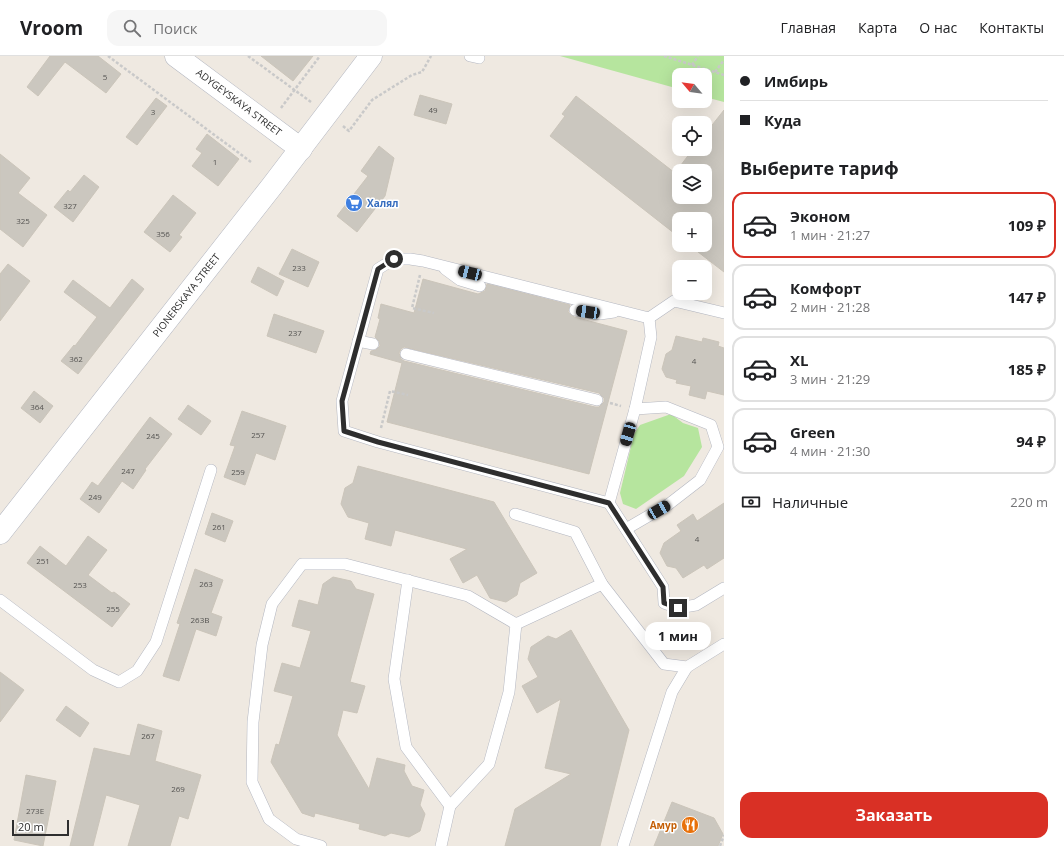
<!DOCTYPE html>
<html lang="ru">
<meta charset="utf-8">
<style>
:root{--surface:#fff;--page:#f6f6f6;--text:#202124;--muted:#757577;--line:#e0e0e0;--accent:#d93025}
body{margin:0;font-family:"Open Sans",sans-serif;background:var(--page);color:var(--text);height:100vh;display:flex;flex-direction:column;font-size:15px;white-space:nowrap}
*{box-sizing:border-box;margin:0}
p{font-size:13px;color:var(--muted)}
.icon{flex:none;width:22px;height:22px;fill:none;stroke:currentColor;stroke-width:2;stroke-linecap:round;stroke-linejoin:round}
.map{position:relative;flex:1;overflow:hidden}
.panel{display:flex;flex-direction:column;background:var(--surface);width:340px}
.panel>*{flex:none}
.hud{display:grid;align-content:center;height:88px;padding:0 16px;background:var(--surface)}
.needle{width:26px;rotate:299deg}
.fabs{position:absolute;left:672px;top:12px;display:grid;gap:8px}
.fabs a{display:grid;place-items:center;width:40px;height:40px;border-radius:8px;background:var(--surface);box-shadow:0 4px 16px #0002;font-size:20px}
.scale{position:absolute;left:12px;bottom:10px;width:57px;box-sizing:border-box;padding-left:4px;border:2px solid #2e2e2e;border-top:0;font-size:11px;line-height:14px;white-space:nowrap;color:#2e2e2e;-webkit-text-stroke:3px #fff;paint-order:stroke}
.end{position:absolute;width:18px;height:18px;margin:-9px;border:5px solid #2e2e2e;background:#fff;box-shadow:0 0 0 2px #fff}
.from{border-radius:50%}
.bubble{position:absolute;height:28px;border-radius:12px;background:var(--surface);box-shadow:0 4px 16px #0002;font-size:13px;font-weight:700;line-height:28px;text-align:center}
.car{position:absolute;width:12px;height:24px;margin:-12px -6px;border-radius:5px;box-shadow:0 0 3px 1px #0007;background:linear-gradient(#222 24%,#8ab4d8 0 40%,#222 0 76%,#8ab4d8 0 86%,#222 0)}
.hud b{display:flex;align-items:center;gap:14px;height:38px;font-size:15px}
.hud b+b{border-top:1px solid var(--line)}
.hud i{width:10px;height:10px;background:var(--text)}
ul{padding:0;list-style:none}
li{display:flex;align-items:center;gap:12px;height:66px;margin:0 8px 6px;padding:0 8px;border:2px solid var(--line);border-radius:12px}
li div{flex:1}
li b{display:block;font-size:15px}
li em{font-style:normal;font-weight:700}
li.on{border-color:var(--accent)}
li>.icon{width:36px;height:36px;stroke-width:1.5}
h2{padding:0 16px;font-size:18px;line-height:48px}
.pay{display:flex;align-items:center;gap:10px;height:44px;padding:0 16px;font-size:15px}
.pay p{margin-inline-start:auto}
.button{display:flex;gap:8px;margin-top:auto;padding:8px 16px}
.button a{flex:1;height:46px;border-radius:12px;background:var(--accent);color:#fff;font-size:16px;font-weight:700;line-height:46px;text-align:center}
header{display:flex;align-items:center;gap:24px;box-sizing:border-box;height:56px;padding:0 20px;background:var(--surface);border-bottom:1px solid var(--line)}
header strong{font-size:19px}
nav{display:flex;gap:22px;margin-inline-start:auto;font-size:14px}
.search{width:280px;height:36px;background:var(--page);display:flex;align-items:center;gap:10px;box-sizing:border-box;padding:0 14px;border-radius:12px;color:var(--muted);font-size:15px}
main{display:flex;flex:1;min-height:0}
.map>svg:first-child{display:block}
</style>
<header>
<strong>Vroom</strong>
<div class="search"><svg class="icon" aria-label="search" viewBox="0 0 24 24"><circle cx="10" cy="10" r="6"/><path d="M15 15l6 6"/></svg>Поиск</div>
<nav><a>Главная</a><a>Карта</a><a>О нас</a><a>Контакты</a></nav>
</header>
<main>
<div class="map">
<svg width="724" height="790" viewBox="0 0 724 790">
<rect width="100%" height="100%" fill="#efe9e1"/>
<g fill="#b6e59e">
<polygon points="560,0 724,0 724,46 705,41 705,19 679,19 679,33"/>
<polygon points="671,358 683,367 698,372 702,391 684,420 636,453 623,448 620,437 634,378 640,369"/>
</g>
<g fill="#cbc7bf" stroke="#cbc5ba" fill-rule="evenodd">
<polygon points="50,0 98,0 121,18 106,37 65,6 38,40 27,31"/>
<polygon points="261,0 313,0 293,25"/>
<polygon points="420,39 452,48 446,68 414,59"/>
<path d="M 576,40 L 675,117 L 693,93 L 705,93 L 705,78 L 724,54 L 724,216 L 689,189 L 705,189 L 705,163 L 679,163 L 679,181 L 550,80 L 565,60 L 562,58 ZM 679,115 L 705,115 L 705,141 L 679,141 Z"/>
<polygon points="156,42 167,50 137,89 126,81"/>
<polygon points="207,78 239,103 218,130 192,110 202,97 196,93"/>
<polygon points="379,90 394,102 385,140 357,176 337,160 368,120 361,115"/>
<polygon points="0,98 30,122 18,137 47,159 23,191 0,173"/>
<polygon points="84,119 99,131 73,166 54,151 68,134 70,136"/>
<polygon points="173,139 196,157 179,179 182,181 170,196 144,176"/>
<polygon points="292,193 319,206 308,231 279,218"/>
<polygon points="8,208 30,225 0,265 0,218"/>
<polygon points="258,211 284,225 277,240 251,226"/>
<polygon points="132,223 144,233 78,318 61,305 74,289 75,290 97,261 64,236 73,224 110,252"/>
<path d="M 423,223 L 478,238 L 485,235 L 487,228 L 570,249 L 568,256 L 574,261 L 627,275 L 589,418 L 387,366 L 402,307 L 370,298 L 371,295 L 376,294 L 380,290 L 379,285 L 375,281 L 380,263 L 378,262 L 381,248 L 414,257 ZM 404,291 L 599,337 L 604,342 L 604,346 L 599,351 L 595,351 L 404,305 L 401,303 L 399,297 L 401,293 Z"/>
<polygon points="274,258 324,275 316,297 267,280"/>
<polygon points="676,280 702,286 703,282 719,286 718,290 724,292 724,339 707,335 705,343 689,339 691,330 676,327 677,324 666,321 662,313 666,298 672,294"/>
<polygon points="34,335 53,350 40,367 21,352"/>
<polygon points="188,349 211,365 201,379 178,363"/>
<polygon points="242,355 286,370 275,404 256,397 245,429 224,421 235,390 230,389"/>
<polygon points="150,361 172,378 145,413 146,414 133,433 122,425 99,457 80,443 92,426 98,430"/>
<polygon points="358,410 494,446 537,517 520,527 517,539 506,546 490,542 477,519 463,527 450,503 467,493 395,474 391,490 365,483 369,467 348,461 341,448 345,432 353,427"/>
<polygon points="724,447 724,502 707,513 704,509 683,522 676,512 667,510 660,497 664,487 681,475 677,469 693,458 697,465"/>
<polygon points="212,457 233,465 225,486 205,478"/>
<polygon points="88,480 107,494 88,519 112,537 114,536 130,548 112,571 27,507 40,490 66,510"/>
<polygon points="195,513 223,524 211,557 222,561 216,580 196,573 179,625 163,620 180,568 177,567"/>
<polygon points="333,521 351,525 356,533 374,538 350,626 365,630 357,657 343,654 337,679 369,733 377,702 405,709 404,715 412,730 424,734 420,749 425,758 420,775 409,781 391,777 385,780 359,773 360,768 315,757 314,761 302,757 271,706 276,688 279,689 293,640 274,635 282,607 300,612 311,575 292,570 299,544 318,549 323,528"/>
<polygon points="571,574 629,674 600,790 505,790 515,753 571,718 545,712 561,643 537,657 522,630 538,621 528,603 531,591 548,580 556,583"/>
<polygon points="0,616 24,634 0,666"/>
<polygon points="66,650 89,667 80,681 56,664"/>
<polygon points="138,668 162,675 155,705 201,719 188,763 179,760 170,790 128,790 140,749 106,739 93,790 70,790 94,692 130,700"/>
<polygon points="26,719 56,725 43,790 14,784"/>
<polygon points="672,746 714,762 723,778 718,790 654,790"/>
</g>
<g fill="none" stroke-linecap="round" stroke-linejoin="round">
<defs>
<g id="service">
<polyline points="470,0 479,2"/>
<polyline points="445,213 460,224 480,230"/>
<polyline points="575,254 600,258 614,256"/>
<polyline points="649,262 651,281 635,353 609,447 663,531 664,547 678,552 696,549 724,532"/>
<polyline points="358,285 373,288"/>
<polyline points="406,298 597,344"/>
<polyline points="609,447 378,386 344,375 342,345 378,213 394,203 410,203 423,205 649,262 674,245 724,257"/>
<polyline points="515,458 575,476 602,528 664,608 687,611 724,588"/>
<polyline points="626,473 669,448 700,424 718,391 711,369 666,351 635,353"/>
<polyline points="408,524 394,623 406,691 450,750 489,708 509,636 516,568"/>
<polyline points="0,544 93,614 119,626 137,615 156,586 211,414"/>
<polyline points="321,790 296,783 269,763 252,726 253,666 262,589 272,548 302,508 345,508 468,540 516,568 602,528"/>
<polyline points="441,790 450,750"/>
<polyline points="623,790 672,636 687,611"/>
</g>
<g id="secondary">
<polyline points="176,0 301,93"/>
<polyline points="0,477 272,130 371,0"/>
</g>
</defs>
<use href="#service" stroke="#b4b7c1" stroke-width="12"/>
<use href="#secondary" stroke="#b4b7c1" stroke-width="23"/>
<g stroke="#c9c9c9" stroke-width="2.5" stroke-dasharray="3 2" stroke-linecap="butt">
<polyline points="108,0 251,106"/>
<polyline points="248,0 311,46"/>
<polyline points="664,0 724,19"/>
<polyline points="692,9 698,0"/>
<polyline points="715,16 724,4"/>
<polyline points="281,52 320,0"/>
<polyline points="343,70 349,75 372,44 412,19 422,16 431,0"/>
<polyline points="420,219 412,252 434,257"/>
<polyline points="610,347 621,350"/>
<polyline points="381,372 390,335 408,339"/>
<polyline points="720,790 724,779"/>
</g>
<use href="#service" stroke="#fff" stroke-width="11"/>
<use href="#secondary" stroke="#fff" stroke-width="22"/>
</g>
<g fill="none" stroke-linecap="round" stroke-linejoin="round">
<polyline stroke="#2e2e2e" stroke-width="5" points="394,203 378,213 342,345 344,375 378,386 609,447 663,531 664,547 678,552"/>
</g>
<defs>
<symbol id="supermarket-disc" viewBox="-11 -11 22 22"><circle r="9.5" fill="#3f7fe0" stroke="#fff"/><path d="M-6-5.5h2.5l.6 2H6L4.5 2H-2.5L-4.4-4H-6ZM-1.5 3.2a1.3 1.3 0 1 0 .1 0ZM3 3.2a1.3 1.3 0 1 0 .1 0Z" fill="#fff"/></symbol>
<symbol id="restaurant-disc" viewBox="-11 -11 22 22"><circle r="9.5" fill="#e8710a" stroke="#fff"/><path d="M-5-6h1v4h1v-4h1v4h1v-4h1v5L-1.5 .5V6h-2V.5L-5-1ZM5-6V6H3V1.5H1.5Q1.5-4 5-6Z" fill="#fff"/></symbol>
</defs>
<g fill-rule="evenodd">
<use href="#supermarket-disc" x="344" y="137" width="20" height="20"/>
<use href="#restaurant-disc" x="680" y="759" width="20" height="20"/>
</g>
<g text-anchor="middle" stroke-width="3" stroke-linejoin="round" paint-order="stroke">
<g font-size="8" fill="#555452">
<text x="105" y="24">5</text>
<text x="433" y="57">49</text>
<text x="153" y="59">3</text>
<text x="215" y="109">1</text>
<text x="70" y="153">327</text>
<text x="23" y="168">325</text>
<text x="163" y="181">356</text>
<text x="299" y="215">233</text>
<text x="295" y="280">237</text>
<text x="76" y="306">362</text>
<text x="694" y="308">4</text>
<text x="37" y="354">364</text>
<text x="258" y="382">257</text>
<text x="153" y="383">245</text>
<text x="128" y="418">247</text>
<text x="238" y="419">259</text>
<text x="95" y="444">249</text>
<text x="219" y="474">261</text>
<text x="697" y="486">4</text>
<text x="43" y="508">251</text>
<text x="206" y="531">263</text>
<text x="80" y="532">253</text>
<text x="113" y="556">255</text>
<text x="200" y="567">263В</text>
<text x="148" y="683">267</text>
<text x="178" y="736">269</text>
<text x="35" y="758">273Е</text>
</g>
<g font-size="10" fill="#2e2e2e" stroke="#fff">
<text transform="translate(239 46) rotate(37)" y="4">ADYGEYSKAYA STREET</text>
<text transform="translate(186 239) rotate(-52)" y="4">PIONERSKAYA STREET</text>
</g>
<g font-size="10" font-weight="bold" fill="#366cbe" stroke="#fff" text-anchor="start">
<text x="367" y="151">Халял</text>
</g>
<g font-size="10" font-weight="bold" fill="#c56008" stroke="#fff" text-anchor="end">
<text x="677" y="773">Амур</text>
</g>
</g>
</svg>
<div class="fabs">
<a><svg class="needle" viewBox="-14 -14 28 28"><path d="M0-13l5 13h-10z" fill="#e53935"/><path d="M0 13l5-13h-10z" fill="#757577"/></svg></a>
<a><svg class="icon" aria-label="locate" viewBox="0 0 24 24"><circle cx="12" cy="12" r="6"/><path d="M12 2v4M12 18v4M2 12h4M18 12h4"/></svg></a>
<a><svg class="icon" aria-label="layers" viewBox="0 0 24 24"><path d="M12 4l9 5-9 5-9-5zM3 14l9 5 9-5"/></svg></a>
<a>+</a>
<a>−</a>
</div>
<div class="scale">20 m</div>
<i class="end from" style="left:394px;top:203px"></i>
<i class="end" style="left:678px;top:552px"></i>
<div class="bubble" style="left:645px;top:566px;width:66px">1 мин</div>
<i class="car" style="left:470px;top:217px;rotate:284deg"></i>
<i class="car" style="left:588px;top:256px;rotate:278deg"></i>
<i class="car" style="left:628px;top:378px;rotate:196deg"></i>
<i class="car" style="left:659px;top:454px;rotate:60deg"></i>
</div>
<section class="panel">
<div class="hud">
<b><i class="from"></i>Имбирь</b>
<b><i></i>Куда</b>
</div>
<h2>Выберите тариф</h2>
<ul>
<li class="on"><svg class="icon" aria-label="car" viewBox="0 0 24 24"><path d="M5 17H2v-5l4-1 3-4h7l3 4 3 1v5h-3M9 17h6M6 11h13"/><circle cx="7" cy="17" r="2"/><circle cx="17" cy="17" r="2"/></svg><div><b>Эконом</b><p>1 мин · 21:27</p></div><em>109 ₽</em></li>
<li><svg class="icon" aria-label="car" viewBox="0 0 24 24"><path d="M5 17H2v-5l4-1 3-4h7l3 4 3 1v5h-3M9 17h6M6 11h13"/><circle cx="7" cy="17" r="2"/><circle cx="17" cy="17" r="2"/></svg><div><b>Комфорт</b><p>2 мин · 21:28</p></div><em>147 ₽</em></li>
<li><svg class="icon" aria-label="car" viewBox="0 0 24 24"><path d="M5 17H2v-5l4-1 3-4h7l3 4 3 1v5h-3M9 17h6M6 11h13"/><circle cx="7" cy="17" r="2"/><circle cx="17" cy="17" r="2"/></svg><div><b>XL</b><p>3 мин · 21:29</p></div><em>185 ₽</em></li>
<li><svg class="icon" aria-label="car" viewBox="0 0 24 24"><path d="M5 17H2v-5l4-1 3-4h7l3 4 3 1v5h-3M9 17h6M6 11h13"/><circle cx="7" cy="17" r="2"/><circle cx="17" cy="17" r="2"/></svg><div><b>Green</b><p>4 мин · 21:30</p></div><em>94 ₽</em></li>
</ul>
<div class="pay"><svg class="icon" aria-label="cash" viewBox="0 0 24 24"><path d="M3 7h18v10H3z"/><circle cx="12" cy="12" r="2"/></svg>Наличные<p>220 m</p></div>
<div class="button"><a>Заказать</a></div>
</section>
</main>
